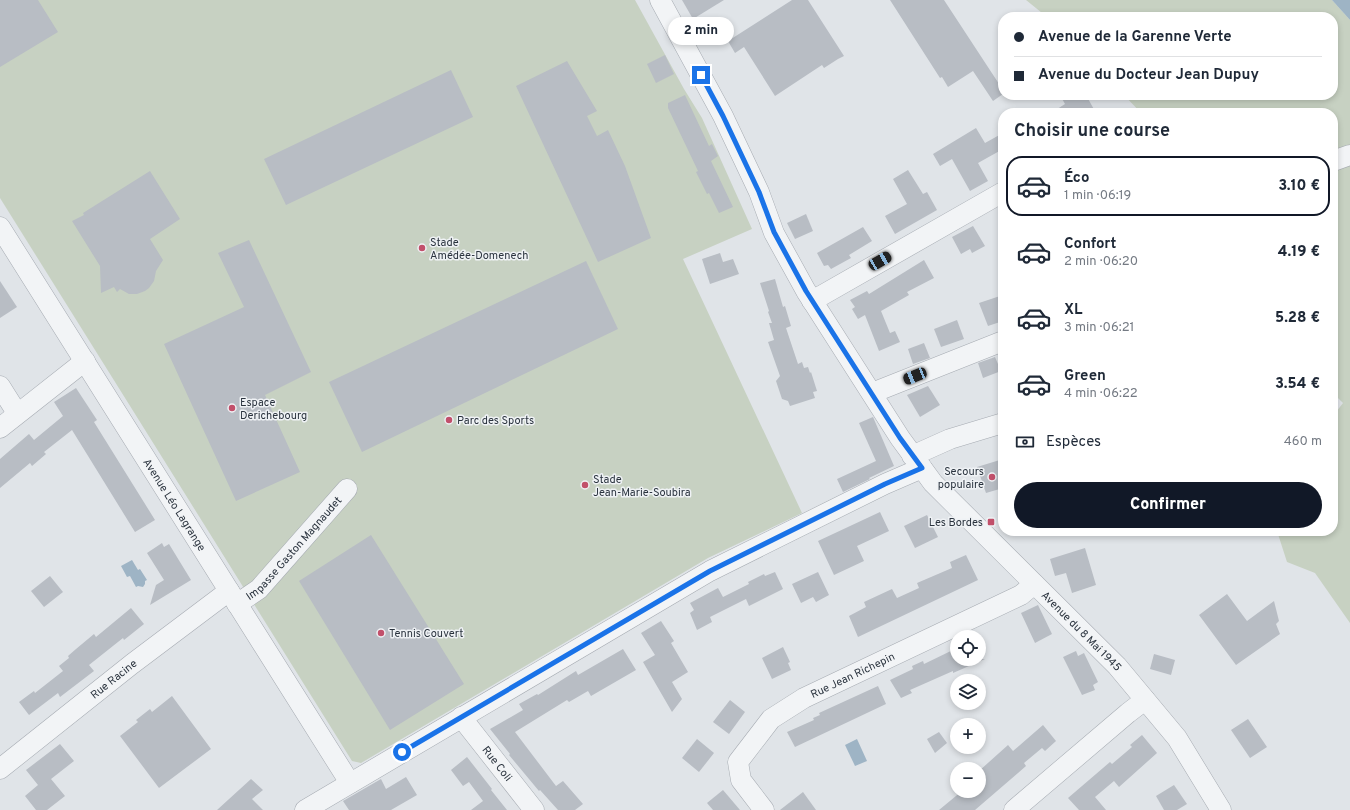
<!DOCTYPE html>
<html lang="fr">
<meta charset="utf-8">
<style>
:root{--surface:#fff;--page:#f6f6f7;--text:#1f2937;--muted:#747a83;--line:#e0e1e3;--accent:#111827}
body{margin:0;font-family:Overpass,sans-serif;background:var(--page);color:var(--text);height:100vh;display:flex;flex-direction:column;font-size:15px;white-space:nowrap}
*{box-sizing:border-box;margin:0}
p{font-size:13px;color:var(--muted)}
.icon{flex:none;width:22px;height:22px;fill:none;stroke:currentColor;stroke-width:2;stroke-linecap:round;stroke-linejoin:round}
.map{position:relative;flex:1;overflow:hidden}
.sheet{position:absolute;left:998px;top:108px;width:340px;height:428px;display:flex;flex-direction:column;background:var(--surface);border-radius:16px;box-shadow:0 2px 6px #0003}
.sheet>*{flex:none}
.guide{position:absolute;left:998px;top:12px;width:340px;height:88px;border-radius:16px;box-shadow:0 2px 6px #0003;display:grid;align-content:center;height:88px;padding:0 16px;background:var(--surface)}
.fabs{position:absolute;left:950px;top:630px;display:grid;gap:8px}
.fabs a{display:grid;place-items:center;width:36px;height:36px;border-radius:50%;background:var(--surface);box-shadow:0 2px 6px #0003;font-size:20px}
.end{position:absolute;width:18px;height:18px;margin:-9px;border:5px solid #1a73e8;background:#fff;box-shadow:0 0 0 2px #fff}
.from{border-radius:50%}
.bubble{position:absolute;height:28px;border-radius:14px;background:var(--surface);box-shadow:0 2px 6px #0003;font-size:13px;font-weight:800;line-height:28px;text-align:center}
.car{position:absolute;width:12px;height:24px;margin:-12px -6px;border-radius:5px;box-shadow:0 0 3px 1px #0007;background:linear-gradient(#222 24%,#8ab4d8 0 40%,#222 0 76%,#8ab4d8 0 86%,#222 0)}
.guide b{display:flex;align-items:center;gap:14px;height:38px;font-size:15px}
.guide b+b{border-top:1px solid var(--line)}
.guide i{width:10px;height:10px;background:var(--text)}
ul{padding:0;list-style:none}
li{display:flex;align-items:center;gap:12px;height:60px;margin:0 8px 6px;padding:0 8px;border:2px solid transparent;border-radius:16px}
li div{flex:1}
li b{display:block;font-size:15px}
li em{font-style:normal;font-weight:800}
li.current{border-color:var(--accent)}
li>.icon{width:36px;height:36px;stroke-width:1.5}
h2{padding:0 16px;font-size:18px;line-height:48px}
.pay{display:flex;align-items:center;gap:10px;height:44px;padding:0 16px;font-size:15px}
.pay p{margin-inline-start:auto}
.button{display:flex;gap:8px;margin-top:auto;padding:8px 16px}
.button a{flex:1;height:46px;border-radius:24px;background:var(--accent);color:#fff;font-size:16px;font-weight:800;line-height:46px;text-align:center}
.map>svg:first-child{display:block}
</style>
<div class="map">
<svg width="1350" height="810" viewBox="0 0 1350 810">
<rect width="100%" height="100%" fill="#e0e4e8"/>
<g fill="#c7d1c2">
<polygon points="0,0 635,0 684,89 702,118 752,229 683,259 802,513 708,558 361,763 352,761 0,198"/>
<polygon points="1026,0 1332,0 1350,20 1350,623 1315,573 1287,562 1277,531 1333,531 1333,416 1343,403 1333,393 1333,113 1141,113 1124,95 1333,95 1333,17 1047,17"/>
</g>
<g fill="#9eb4c5">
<polygon points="1332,0 1350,0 1350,20"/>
<polygon points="132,560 138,570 140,569 147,580 145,581 145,584 143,587 138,586 136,587 130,576 127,577 121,566"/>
<polygon points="857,739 867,761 855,766 845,745"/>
</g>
<g fill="#b8bdc4">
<polygon points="0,0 38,0 58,32 0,67"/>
<polygon points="682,0 724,0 693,19"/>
<polygon points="792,0 808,0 844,56 838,59 824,68 822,65 775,96 744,47 735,53 728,41"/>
<polygon points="890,0 944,0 1003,90 1003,94 993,101 973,71 948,87 942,77 940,78"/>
<polygon points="665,55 674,74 656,83 647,64"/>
<polygon points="567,61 597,111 587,116 597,136 608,130 625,166 651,238 598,262 516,86"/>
<polygon points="451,70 473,117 286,205 264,159"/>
<polygon points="685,95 709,146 712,144 718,156 711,161 733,207 719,213 709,193 707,194 696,172 698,171 668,108 668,103"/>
<polygon points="1060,95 1086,95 1096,113 1051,113 1065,104"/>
<polygon points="976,128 985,143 1003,133 1003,149 978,163 988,181 970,191 952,159 940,166 933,154"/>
<polygon points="908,170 923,194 927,192 937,210 895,234 885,216 907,204 893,179"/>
<polygon points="150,171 180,219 150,239 163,260 156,271 154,281 149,288 145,291 137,294 129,294 120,289 117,292 114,287 101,293 100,266 72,221 84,215 83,213"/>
<polygon points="806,214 813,231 795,239 787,223"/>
<polygon points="973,226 985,246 972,253 970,249 961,254 952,237"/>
<polygon points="863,227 872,241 849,255 851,258 831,269 828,265 824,266 817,253"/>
<polygon points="249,240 311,372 265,395 300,472 236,501 164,344 244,307 218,253"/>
<polygon points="720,253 723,262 733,259 739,274 710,284 702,259"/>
<polygon points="924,260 934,278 907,292 909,295 881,311 890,333 895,331 900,342 879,351 865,315 858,319 852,309 855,307 850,300 867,291 869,294"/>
<polygon points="586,261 618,329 362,452 329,382"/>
<polygon points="775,279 783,307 785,306 791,326 786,328 798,364 802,362 804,368 808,367 810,373 811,372 817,391 813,392 815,398 790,406 788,401 782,399 776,381 780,376 768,342 774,340 769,323 772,323 768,312 769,311 760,283"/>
<polygon points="0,281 17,307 0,318"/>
<polygon points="1003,295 1003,321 988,326 979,303"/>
<polygon points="957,320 964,339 941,347 934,329"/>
<polygon points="924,343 930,358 913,364 908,349"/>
<polygon points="995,357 1001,371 983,378 978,363"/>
<polygon points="928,386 940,405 920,417 907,395"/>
<polygon points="76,388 97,420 94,422 155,520 135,532 72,430 44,452 46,454 32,466 30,463 0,488 0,459 29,434 34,440 63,416 54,402"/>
<polygon points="873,417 894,466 869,478 870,479 843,492 837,479 876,461 859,423"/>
<polygon points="1003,459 1003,488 986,493 977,467"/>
<polygon points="880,512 889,531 857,546 864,561 834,575 818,541"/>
<polygon points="927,515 938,537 915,548 904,526"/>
<polygon points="371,535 464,684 390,730 299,581"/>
<polygon points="162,543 164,547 169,544 191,580 150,605 156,585 164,580 147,553"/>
<polygon points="1085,548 1096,585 1072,593 1066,573 1055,576 1050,559"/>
<polygon points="966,555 978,580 858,637 849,616 866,607 864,602 892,589 897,598 919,588 917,583 952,568 950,562"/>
<polygon points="775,572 783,589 749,606 746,599 710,617 712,622 697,630 690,613 694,610 690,603 718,588 723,597 749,584 748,582 764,574 765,576"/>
<polygon points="818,572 829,595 816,602 813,597 801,603 792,584"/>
<polygon points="50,576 63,592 44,607 31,591"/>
<polygon points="1227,594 1247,621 1274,601 1279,621 1276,624 1280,634 1236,665 1199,615"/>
<polygon points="1038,605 1052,634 1035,643 1021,613"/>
<polygon points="131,608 144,624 124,640 123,638 89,665 94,671 60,697 58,693 29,715 19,702 34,691 35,693 63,671 59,666 69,658 68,656 76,649 94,634 96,637"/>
<polygon points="661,621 674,641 671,643 688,672 672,682 682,699 672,712 643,662 655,655 641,633"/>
<polygon points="783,647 790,662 788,663 791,670 772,679 762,658"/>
<polygon points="957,648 957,659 985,659 953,673 953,671 910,690 912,693 901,698 890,680 913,669 912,666 923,661 924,664"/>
<polygon points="623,649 636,670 591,696 588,691 569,702 567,700 515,732 556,786 563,781 583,804 575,810 558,810 540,790 539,791 509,755 510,754 490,729 523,710 519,704 537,694 538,695 576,671 578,675"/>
<polygon points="1076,651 1078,656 1084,653 1098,682 1093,685 1095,690 1082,695 1063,657"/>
<polygon points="1154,654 1175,660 1171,675 1150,669"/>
<polygon points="878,686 886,704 795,747 787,732 814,720 813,718 820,715 819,713"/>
<polygon points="172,696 211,749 159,788 120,736 138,722 136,720 150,709 152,712"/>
<polygon points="730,700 745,712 729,734 713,722"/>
<polygon points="1248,719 1267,747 1250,758 1231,730"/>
<polygon points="1043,725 1056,741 1045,751 1042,748 1024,763 1026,766 975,810 939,810 962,791 979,791 979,771 1008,745 1013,751"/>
<polygon points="939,732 947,743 935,753 927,739"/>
<polygon points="1142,735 1157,753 1119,787 1114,781 1095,797 1106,810 1079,810 1068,798 1110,762 1112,764 1132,747 1130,745"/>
<polygon points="697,739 714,753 699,772 682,758"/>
<polygon points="60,744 74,761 51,779 65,796 47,810 36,810 25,796 38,785 26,770"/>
<polygon points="467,757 492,789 491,790 507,810 471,810 483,801 469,782 463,786 451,770"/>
<polygon points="406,777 417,795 391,810 349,810 343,801 381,779 386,789"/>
<polygon points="251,779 263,790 252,799 263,810 217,810"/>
<polygon points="1174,785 1187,804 1177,810 1164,810 1156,796"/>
<polygon points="723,790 740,810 713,810 707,803"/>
<polygon points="803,792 816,810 780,810"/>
</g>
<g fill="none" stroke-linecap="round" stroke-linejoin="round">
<defs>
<g id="minor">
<path id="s1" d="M 660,0 L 723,116 L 759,192 L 774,233 L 806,291 L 900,438 L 933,483 L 1117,666 L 1177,738 L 1221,810"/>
<polyline points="1333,161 1350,155"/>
<path id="s2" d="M 0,227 L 350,783"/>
<polyline points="812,301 1003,192"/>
<polyline points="0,386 17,413"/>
<polyline points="872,393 1003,341"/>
<polyline points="0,428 85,361"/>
<polyline points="912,456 950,439 1003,423"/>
<path id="s3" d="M 237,604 L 259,589 L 347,489"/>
<path id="s4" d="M 461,717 L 534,810"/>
<path id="s5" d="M 0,769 L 132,664 L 229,591"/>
<polyline points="305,810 710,571 885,484 922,468"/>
<path id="s6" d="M 764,810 L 741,780 L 738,762 L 771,719 L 804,698 L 1021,595 L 1034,584"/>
<polyline points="1014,810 1128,713 1145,700"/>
</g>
</defs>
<use href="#minor" stroke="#a6abb2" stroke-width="21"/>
<use href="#minor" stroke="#f2f4f6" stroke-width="20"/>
</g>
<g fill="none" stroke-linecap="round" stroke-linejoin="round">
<polyline stroke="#1a73e8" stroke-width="5" points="402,752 710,571 885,484 922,468 900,438 806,291 774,232 759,192 723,116 701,75"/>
</g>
<g fill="#c2506b" stroke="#eff2f5" stroke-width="1.5">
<circle cx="422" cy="248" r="4"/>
<circle cx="232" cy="408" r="4"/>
<circle cx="449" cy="420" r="4"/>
<circle cx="992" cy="477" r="4"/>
<circle cx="585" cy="485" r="4"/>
<rect x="987" y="518" width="8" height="8" rx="2"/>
<circle cx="381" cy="633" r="4"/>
</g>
<g text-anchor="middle" stroke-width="3" stroke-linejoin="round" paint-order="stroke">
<g font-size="11" fill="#2a333e" stroke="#eff2f5" text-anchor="start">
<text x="430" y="246">Stade<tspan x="430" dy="13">Amédée-Domenech</tspan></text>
<text x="240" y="406">Espace<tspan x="240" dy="13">Derichebourg</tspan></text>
<text x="457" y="424">Parc des Sports</text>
<text x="984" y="475" text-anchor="end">Secours<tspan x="984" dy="13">populaire</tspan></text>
<text x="593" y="483">Stade<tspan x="593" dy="13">Jean-Marie-Soubira</tspan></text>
<text x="983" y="526" text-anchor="end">Les Bordes</text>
<text x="389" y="637">Tennis Couvert</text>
</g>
<g font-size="11" fill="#2a333e" stroke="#eff2f5">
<text dy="4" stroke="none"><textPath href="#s2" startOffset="328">Avenue Léo Lagrange</textPath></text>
<text dy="4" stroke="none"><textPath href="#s3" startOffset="80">Impasse Gaston Magnaudet</textPath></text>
<text dy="4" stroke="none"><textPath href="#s1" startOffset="766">Avenue du 8 Mai 1945</textPath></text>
<text dy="4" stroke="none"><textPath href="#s6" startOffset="203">Rue Jean Richepin</textPath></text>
<text dy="4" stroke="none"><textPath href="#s5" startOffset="145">Rue Racine</textPath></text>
<text dy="4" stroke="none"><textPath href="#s4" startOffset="59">Rue Coli</textPath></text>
</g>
</g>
</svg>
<div class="fabs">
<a><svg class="icon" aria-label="locate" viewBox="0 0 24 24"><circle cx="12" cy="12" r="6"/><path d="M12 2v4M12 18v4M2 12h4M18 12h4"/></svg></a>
<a><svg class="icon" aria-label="layers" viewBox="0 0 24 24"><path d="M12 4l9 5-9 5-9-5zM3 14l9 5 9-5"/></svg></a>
<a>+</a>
<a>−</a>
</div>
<i class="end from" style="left:402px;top:752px"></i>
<i class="end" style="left:701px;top:75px"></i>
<div class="bubble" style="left:668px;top:17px;width:66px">2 min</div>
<i class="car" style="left:880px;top:261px;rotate:60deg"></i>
<i class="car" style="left:915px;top:376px;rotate:248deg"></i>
<div class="guide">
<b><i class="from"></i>Avenue de la Garenne Verte</b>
<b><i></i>Avenue du Docteur Jean Dupuy</b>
</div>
<section class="sheet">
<h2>Choisir une course</h2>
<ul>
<li class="current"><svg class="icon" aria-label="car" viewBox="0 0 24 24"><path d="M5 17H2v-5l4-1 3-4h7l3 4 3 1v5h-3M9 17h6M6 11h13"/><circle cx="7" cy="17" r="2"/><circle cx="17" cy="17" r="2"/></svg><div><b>Éco</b><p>1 min · 06:19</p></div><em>3.10 €</em></li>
<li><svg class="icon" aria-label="car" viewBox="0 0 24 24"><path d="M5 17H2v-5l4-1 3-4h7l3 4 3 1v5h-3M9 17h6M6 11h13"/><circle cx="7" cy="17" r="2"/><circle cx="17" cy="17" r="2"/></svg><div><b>Confort</b><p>2 min · 06:20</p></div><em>4.19 €</em></li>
<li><svg class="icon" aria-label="car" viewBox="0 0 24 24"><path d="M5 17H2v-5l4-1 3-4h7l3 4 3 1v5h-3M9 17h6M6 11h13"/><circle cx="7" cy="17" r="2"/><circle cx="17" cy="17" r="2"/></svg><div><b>XL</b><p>3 min · 06:21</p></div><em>5.28 €</em></li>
<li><svg class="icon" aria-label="car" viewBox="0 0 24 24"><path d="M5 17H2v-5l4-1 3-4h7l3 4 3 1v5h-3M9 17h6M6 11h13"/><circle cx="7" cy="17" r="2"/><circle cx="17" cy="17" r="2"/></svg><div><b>Green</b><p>4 min · 06:22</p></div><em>3.54 €</em></li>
</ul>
<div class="pay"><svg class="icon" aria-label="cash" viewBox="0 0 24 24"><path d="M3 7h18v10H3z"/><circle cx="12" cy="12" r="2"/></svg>Espèces<p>460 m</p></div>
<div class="button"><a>Confirmer</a></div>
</section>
</div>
